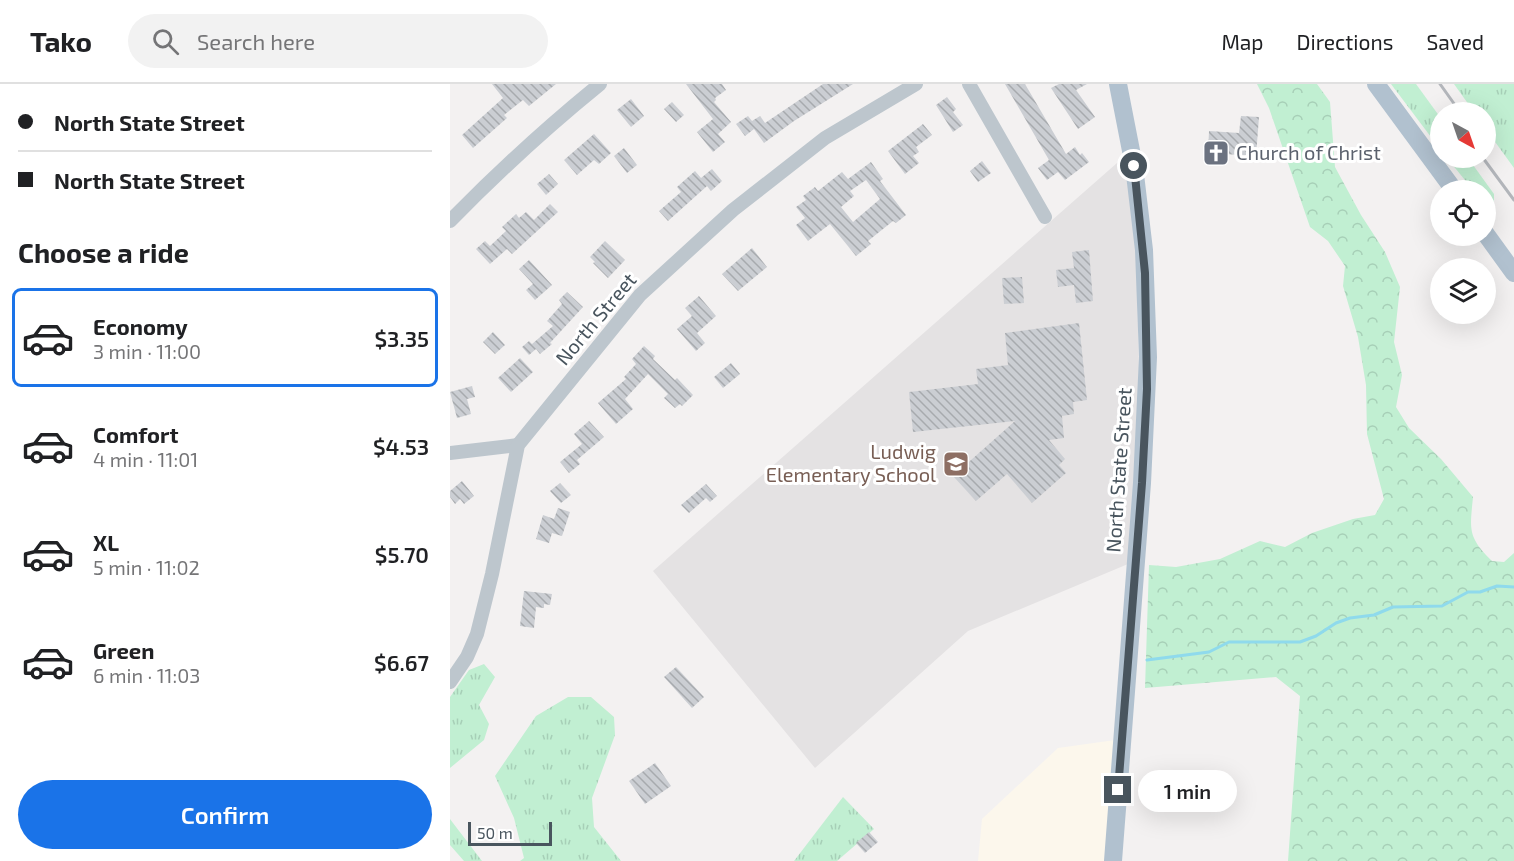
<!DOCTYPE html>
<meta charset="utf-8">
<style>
:root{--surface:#fff;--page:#f2f2f2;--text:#202124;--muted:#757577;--line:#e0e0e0;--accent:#1a73e8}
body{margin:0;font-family:"Exo 2",sans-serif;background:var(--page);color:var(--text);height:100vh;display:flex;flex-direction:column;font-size:22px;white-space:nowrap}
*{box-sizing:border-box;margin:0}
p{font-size:20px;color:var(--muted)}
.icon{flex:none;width:33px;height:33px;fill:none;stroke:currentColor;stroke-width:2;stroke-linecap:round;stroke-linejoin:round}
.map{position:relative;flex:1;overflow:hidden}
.sheet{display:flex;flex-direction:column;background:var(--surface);width:450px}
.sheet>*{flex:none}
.top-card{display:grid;align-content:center;height:132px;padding:0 18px;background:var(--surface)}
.needle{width:39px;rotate:140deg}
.controls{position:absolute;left:980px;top:18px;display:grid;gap:12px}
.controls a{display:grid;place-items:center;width:66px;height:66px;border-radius:50%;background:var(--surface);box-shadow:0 6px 24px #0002;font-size:30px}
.scale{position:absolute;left:18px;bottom:15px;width:84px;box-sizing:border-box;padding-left:6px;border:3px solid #49555e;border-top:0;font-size:16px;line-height:21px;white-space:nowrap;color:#49555e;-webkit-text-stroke:4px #fff;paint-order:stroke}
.end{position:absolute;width:27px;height:27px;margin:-14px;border:8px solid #49555e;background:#fff;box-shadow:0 0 0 3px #fff}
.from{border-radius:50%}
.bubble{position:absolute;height:42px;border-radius:21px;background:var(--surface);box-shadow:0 6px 24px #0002;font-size:20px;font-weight:600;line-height:42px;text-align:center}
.top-card b{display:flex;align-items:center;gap:21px;height:57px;font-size:22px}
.top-card b+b{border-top:2px solid var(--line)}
.top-card i{width:15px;height:15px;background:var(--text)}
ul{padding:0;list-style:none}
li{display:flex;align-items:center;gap:18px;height:99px;margin:0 12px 9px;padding:0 6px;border:3px solid transparent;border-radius:9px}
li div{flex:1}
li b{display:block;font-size:22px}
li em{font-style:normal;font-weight:600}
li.selected{border-color:var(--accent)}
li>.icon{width:54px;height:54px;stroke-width:1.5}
h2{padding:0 18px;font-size:27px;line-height:72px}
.cta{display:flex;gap:12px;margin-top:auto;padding:12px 18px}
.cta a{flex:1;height:69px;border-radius:36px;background:var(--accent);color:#fff;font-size:24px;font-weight:600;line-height:69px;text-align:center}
header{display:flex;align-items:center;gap:36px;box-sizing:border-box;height:84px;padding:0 30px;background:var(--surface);border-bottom:2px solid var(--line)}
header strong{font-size:28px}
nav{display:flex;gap:33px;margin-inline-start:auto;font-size:21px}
.search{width:420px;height:54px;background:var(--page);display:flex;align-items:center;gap:15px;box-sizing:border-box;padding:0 21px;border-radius:33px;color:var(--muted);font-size:22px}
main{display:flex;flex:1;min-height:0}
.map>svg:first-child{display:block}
</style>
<header>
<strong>Tako</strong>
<div class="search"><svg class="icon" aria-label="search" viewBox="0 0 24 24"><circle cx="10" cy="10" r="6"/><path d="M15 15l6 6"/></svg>Search here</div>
<nav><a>Map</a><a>Directions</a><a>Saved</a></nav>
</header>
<main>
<section class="sheet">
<div class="top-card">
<b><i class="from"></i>North State Street</b>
<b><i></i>North State Street</b>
</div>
<h2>Choose a ride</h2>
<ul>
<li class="selected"><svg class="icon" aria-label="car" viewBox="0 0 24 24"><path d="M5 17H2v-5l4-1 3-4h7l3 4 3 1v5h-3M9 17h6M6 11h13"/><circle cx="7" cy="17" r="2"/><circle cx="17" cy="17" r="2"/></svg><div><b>Economy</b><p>3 min · 11:00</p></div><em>$3.35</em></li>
<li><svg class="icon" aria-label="car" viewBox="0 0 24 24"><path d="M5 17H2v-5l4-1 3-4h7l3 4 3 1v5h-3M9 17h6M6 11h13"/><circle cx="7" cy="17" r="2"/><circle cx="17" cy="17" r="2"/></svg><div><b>Comfort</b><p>4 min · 11:01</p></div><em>$4.53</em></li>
<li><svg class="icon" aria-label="car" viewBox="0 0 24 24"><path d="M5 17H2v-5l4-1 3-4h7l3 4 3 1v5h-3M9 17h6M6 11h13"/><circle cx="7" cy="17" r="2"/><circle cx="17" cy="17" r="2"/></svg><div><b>XL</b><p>5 min · 11:02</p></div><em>$5.70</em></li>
<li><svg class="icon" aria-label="car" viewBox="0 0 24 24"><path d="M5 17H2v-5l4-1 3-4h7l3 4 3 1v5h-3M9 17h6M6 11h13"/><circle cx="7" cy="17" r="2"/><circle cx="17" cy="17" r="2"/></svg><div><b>Green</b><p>6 min · 11:03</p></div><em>$6.67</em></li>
</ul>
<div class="cta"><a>Confirm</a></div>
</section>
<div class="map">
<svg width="1064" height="777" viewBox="0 0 1064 777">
<defs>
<pattern id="grass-tufts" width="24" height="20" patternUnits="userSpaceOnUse" patternTransform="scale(1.5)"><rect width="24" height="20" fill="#c1efd2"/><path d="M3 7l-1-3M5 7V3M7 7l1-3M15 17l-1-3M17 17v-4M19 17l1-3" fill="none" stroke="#a7cfb7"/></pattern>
<pattern id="forest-crowns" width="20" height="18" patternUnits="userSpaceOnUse" patternTransform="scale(1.5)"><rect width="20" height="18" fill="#c1efd2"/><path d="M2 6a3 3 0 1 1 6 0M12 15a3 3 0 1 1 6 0" fill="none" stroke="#a7cfb7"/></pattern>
<pattern id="building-back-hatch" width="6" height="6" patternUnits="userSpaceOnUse" patternTransform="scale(1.5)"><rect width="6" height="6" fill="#cbced3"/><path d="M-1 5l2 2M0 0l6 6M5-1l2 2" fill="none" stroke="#a7aaae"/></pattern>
</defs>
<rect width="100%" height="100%" fill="#f3f1f1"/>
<polygon fill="#fcf7ec" points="665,656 655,777 528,777 532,735 608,664"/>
<polygon fill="#e4e2e3" points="675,72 686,160 689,284 686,397 678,480 518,547 365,684 203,487"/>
<g fill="url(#grass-tufts)">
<polygon points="941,0 966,0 990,33 990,65"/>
<polygon points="1004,0 1064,0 1064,84 1035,44 1035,28 1024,28"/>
<polygon points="997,74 1018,74 1044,110 1044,120 1035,118 1035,106 1023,106"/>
<polygon points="34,580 45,593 29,621 39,640 34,656 0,684 0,613 19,586"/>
<polygon points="118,613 141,613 164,633 165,651 142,714 144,743 171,777 70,777 74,774 64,734 45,692 86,632"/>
<polygon points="393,713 424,745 387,777 344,777"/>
<polygon points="0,735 3,739 32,777 14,777 0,761"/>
</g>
<path fill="url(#forest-crowns)" d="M 807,0 L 867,0 L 880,18 L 885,83 L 911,131 L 935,168 L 950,203 L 944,258 L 952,291 L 946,323 L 959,344 L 991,375 L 1023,413 C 1020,445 1017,453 1042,477 L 1054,478 L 1064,469 L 1064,777 L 838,777 L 850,612 L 826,593 L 695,604 L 699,481 L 726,483 L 770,475 L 810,457 L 835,463 L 862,449 L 903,435 L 925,431 L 934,415 L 917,350 L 916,301 L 908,253 L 893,202 L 895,182 L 878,157 L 860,143 L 819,24 Z"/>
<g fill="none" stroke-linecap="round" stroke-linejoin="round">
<polyline stroke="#8fdaec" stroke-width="3" points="697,576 759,568 779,558 850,558 866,552 886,539 900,534 924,531 943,523 992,522 1018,508 1030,508 1047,502 1064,503"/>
</g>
<g fill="url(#building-back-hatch)" fill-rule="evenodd">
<polygon points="42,0 106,0 79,22 73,16 54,31 57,34 23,64 12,51 53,14"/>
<polygon points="236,0 272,0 276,6 265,14 266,16 264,18 281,38 268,50 275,58 263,68 247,48 263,35"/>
<polygon points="373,0 403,0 344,37 314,59 304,45 295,52 286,40 298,32 302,37 310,32 315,39"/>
<polygon points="555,0 575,0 616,70 625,63 630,71 632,69 639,78 615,96 608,88 597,96 588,84 599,76"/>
<polygon points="609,0 637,0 626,6 645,33 628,45 601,4"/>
<polygon points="497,13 506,25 503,28 513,41 503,48 486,21"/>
<polygon points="181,15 194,32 181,43 167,26"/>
<polygon points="222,18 234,31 226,38 214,25"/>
<polygon points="791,32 809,33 806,72 758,69 759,47 789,49"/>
<polygon points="473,40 482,51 466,63 469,68 463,72 469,79 455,90 438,67"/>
<polygon points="144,50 161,69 149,80 144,76 127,91 114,76"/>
<polygon points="174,64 187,81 177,89 164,72"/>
<polygon points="532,77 541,89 528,98 520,87"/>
<path d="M 421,78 L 433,95 L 430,97 L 456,131 L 446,139 L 443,137 L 418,157 L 421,160 L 406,172 L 380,140 L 358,157 L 346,141 L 355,134 L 346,123 L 356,116 L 353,112 L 365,103 L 368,107 L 392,88 L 398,95 ZM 416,96 L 430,115 L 403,138 L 391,123 L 404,112 L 400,107 Z"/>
<polygon points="262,85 272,97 261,107 257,102 218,137 209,127 231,108 227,103 245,87 251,94"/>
<polygon points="99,90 108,100 96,111 87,100"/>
<polygon points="100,120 108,128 62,170 57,165 40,180 26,165 35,157 40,162 56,147 52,143 66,130 69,134 76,128 84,136"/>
<polygon points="155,157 175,176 158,194 143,179 145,178 140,173"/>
<polygon points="302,164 317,183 288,207 272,190"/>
<polygon points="639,166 643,217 626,219 624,201 608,203 606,186 624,184 622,168"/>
<polygon points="79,176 102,201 85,216 76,206 83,200 69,185"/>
<polygon points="572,193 574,219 554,220 552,194"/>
<polygon points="117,208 133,223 100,259 102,260 90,270 86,265 79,271 72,263 79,257 82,260 103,242 97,237 112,220 109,216"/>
<polygon points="249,212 266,232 247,249 255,259 246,267 227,245 242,232 235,224"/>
<polygon points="629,239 637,316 623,318 624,330 612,332 614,354 599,356 615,375 609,381 616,389 582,419 557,390 526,417 503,392 565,337 463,348 459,308 528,300 526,285 558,281 555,249"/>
<polygon points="43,248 55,261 45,270 33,258"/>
<polygon points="194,262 205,272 203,275 225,296 227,294 243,311 232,322 230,320 225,324 214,314 218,310 198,290 175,315 183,325 166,340 148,319 176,295 174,293 186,280 182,275"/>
<polygon points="70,274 83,288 61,308 48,294"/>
<polygon points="281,279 290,290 273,304 264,293"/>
<polygon points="22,302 25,313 17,315 21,330 7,334 0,308"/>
<polygon points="139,337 154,353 127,376 130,380 119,389 110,378 132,360 124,350"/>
<polygon points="12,397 24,412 14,420 10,415 5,420 0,413 0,407"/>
<polygon points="110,399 121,411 111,419 100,407"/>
<polygon points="256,400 267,412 260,418 256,414 239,429 231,421"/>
<polygon points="108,424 120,428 112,452 102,449 99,459 86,455 93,431 104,435"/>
<polygon points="74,507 102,510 100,521 94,520 94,524 86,523 84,544 70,542"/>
<polygon points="226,583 254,613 242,624 214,593"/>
<polygon points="205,679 221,702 195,720 179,697"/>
<polygon points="419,748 428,758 415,769 406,759"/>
</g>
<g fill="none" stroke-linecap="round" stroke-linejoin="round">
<g stroke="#bdc6cd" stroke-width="14">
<polyline points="519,0 595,133"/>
<path d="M 0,137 C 47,89 97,43 150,0"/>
<polyline points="0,369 68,361"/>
<polyline points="0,598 17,573 27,550 42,490 68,361 190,211 283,126 375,54 466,0"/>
</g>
<g stroke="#b1c1cf" stroke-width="18">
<polyline points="926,0 1004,106"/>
<polyline points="1035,149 1064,189"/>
<polyline points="663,777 692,399 698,273 694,166 684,82 668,0"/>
</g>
<g stroke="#b3b6bb" stroke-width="3">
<polyline points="990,0 1010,28"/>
<polyline points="1033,74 1064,116"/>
</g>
</g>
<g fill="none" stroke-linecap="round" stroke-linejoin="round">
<polyline stroke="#49555e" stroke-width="8" points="668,706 692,399 697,305 695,189 684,82"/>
</g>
<defs>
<symbol id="church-square" viewBox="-11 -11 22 22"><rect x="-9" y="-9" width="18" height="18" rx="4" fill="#6b7280" stroke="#fff"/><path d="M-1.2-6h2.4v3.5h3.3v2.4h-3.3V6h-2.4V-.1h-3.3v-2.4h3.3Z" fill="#fff"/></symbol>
<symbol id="school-square" viewBox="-11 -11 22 22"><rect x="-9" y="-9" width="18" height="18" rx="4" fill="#8d6e63" stroke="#fff"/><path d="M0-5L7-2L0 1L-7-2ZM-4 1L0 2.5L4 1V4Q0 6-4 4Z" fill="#fff"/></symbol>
</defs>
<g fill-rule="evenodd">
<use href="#church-square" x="751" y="54" width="30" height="30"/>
<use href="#school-square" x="491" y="365" width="30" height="30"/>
</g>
<g text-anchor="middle" stroke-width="6" stroke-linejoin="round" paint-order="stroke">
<g font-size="20" fill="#5b616d" stroke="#fff" text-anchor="start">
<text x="786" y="76">Church of Christ</text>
</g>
<g font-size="20" fill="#49555e" stroke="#fff">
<text transform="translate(146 235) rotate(-50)" y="7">North Street</text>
<text transform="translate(669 386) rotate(-86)" y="7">North State Street</text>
</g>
<g font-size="20" fill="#785e54" stroke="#fff" text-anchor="end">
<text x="486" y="375">Ludwig<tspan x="486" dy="23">Elementary School</tspan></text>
</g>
</g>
</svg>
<div class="controls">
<a><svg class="needle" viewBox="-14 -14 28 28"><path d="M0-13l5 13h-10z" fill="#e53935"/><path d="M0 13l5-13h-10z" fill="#757577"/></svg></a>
<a><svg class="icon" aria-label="locate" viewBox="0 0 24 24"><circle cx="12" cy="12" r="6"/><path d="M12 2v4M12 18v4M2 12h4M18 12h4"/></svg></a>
<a><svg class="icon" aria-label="layers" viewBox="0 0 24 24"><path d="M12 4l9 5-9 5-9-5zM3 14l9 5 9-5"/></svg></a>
</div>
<div class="scale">50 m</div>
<i class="end from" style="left:684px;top:82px"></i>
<i class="end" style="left:668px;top:706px"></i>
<div class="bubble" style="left:688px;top:686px;width:99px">1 min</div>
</div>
</main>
